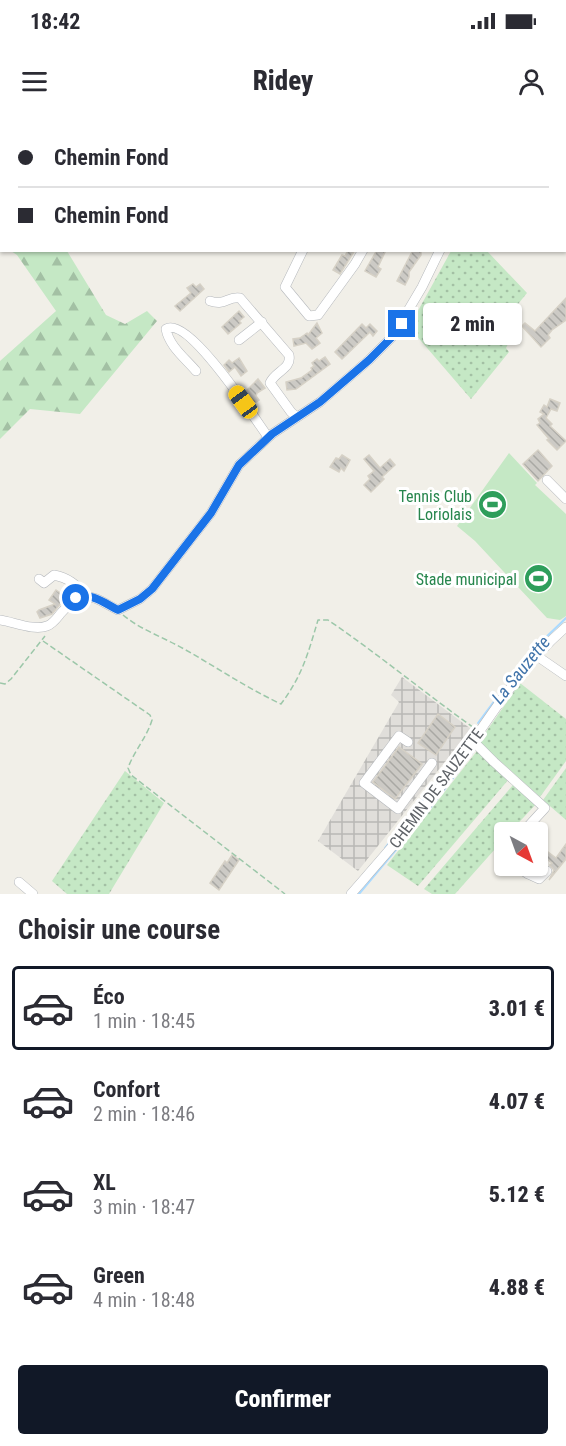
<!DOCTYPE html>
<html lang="fr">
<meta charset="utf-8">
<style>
:root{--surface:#fff;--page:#f7f7f7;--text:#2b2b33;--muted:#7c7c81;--line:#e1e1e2;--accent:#111827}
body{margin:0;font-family:"Roboto Condensed",sans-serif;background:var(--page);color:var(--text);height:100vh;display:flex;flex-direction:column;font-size:22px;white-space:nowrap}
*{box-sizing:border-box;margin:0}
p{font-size:20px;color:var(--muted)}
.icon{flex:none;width:33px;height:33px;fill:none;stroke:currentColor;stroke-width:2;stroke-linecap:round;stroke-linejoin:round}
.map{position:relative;height:774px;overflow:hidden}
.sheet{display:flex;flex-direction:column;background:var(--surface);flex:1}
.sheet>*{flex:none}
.top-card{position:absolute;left:0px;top:0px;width:567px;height:132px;box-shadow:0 2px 4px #0004;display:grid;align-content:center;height:132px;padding:0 18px;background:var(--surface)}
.needle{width:39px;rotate:139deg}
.controls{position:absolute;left:494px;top:702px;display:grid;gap:12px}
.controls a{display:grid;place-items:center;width:54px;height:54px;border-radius:6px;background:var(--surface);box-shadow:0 2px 4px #0004;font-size:30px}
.end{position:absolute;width:27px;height:27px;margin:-14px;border:8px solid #1a73e8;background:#fff;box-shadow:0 0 0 3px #fff}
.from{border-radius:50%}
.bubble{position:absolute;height:42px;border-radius:6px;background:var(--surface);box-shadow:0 2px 4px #0004;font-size:20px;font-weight:800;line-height:42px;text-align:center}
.car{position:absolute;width:18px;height:36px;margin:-18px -9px;border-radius:8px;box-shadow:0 0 4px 2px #0007;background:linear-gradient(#f5c518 24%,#345 0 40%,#f5c518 0 76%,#345 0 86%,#f5c518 0)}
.top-card b{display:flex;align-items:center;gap:21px;height:57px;font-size:22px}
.top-card b+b{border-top:2px solid var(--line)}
.top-card i{width:15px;height:15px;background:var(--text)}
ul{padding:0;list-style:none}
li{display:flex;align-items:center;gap:18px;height:84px;margin:0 12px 9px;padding:0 6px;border:3px solid transparent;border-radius:6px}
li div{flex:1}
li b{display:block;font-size:22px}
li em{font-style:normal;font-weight:800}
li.selected{border-color:var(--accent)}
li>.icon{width:54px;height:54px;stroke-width:1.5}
h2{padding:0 18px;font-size:27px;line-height:72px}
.button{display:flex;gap:12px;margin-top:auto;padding:12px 18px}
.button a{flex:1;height:69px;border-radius:6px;background:var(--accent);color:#fff;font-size:24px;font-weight:800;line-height:69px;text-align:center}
.status{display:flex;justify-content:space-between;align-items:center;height:42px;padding:0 30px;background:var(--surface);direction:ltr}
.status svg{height:16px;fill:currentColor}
header{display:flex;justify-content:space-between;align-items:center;height:78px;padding:0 18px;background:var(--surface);font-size:27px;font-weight:800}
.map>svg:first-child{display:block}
</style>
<div class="status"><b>18:42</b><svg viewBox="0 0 49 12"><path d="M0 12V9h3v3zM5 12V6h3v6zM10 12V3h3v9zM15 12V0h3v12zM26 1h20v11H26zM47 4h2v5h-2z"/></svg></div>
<header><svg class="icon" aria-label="menu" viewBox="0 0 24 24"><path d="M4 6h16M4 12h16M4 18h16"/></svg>Ridey<svg class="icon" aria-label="person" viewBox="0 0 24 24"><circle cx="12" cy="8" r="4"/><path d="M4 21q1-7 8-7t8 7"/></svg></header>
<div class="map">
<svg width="566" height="774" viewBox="0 0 566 774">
<defs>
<pattern id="industrial-grid" width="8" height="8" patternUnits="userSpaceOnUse" patternTransform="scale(1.5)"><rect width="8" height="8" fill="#e0deda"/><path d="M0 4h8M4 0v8" fill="none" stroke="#b9b8b5"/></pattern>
<pattern id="grass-dots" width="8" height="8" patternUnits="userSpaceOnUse" patternTransform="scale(1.5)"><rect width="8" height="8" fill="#c5e8c5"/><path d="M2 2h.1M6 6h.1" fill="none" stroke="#a3c0a4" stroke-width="1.8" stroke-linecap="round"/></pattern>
<pattern id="forest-firs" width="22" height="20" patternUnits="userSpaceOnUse" patternTransform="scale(1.5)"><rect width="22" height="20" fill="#c5e8c5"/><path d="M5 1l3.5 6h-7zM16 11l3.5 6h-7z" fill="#a3c0a4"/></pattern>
<pattern id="building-back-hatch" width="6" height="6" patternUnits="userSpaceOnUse" patternTransform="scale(1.5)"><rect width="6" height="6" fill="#cccac5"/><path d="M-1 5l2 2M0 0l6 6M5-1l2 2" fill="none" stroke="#a9a8a4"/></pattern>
</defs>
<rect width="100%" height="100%" fill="#f1efe8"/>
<polygon fill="url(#industrial-grid)" points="402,557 471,609 358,751 318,721 399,582 391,575"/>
<g fill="url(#grass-dots)">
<polygon points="451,131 487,131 527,173 514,189 517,206 506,228 509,232 471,279 409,207"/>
<polygon points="520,563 566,599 566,641 540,677 479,622"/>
<polygon points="477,631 509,659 418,766 387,745"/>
<polygon points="566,648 566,700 543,680"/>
<polygon points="125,651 164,683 109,774 67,774 52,761"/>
<polygon points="513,665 537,683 510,712 504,712 504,719 455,774 432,774 424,769"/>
</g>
<polygon fill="url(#forest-firs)" points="11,131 67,131 106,195 125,204 147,191 157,201 80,294 30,289 0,319 0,241 56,191 17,135"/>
<polygon fill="#c5e8c5" points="509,333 537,363 535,365 566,394 566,496 560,500 547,498 475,421 457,406"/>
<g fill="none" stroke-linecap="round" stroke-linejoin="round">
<g stroke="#aadaff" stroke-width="2">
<polyline points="524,544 542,521 566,498"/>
<polyline points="478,603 498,576"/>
<polyline points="446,649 473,611"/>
<polyline points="385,728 442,655"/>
<polyline points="359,774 425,695 475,629"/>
</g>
</g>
<g fill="url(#building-back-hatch)" stroke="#d6d1c6" stroke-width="1.5">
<polygon points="348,130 355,130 340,154 333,150 342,135 345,136"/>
<polygon points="377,130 386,130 378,147 381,149 376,157 365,151"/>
<polygon points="413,130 421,130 421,135 409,152 409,157 405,165 397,161"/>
<polygon points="193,164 196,167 200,164 204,169 180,191 175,186 191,173 187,168"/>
<polygon points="566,178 566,200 552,210 548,215 550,218 541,227 522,206 525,203 535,211"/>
<polygon points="239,191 244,197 239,201 241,203 228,214 222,207"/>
<polygon points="317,203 322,213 316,218 320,223 312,229 306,223 294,226 293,219 300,218 307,213 308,215"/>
<polygon points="362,204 366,208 370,204 377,211 373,216 370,212 342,239 335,232"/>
<polygon points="325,237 330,244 296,269 287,270 286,262 301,258 312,250 311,248 314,246 312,243 317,239 319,241"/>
<polygon points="239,238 247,251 241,256 235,247 229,252 224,245 229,240 232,243"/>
<polygon points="258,259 265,268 257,273 256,276 259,280 253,284 245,272"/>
<polygon points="550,279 560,283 557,291 551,289 546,298 552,304 550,306 566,321 557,330 547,320 549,319 537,305 540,303 538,299 544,294 540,292 544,285 547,287"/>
<polygon points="538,330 552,346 538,361 523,344"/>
<polygon points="342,335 350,340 344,351 341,348 339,352 330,347 336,338 339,339"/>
<polygon points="369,335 380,348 390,339 395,345 382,357 384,359 371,372 364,365 370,359 368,356 374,351 364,339"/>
<polygon points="56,470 66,477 52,494 40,498 37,492 39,490 55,484 49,480"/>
<polygon points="438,594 455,607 436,635 418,623"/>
<polygon points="399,627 422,644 395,679 373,662"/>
<polygon points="566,724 566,739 549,760 554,750 550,745 552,743 544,737 548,732 556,738"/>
<polygon points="232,735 239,740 219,770 210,763 225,741 227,743"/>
</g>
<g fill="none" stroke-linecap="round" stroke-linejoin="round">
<defs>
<g id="minor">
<polyline points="112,0 114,2"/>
<polyline points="143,0 146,2"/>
<polyline points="278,0 279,2"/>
<polyline points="415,0 416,2"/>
<polyline points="498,1 503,0"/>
<polyline points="344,2 344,0"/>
<polyline points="0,74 2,75"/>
<polyline points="303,130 285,167 309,196 318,195 355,144 363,130"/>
<path d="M 210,181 C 226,186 227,176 240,178 L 289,235 C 292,249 275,251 270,263 L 291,292 L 297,297"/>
<polyline points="239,220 262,202"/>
<path d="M 196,251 C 185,238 169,226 166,209 C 188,195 255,299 268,317"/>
<polyline points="547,360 566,379"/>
<path d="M 39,459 L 44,463 L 54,455 C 68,458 76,464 85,475"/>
<path d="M 0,500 C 14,502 34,511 47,506 C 53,504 57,498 61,493 C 84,467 91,476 118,490 L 140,479 L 152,469 L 211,393 L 239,345 L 272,314 L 320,282 L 369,240 L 393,216 L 422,167 L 440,130"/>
<polyline points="537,536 566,556"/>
<polyline points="473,621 494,642 545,688 523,712"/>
<polyline points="408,622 399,616 364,663 398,689 432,643"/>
<polyline points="516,746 528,754 539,759 547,751"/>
<polyline points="19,762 33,774"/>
<path d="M 351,774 C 385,735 420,696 450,654 C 486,604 518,548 566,507"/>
</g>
<g id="major">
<polyline points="40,2 48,0"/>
<polyline points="0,10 2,10"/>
</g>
</defs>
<use href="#minor" stroke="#b5b8bc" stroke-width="10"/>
<use href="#major" stroke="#f2c960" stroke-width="14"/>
<g stroke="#9cc7a9" stroke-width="1.5" stroke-dasharray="6 3" stroke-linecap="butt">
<polyline points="0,53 2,52"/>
<path d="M 123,495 C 141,510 163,517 184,529 C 216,547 247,568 281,584 C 302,556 308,534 318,500 L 328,500 C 378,534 425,573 474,608"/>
<path d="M 43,521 L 150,595 L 152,600 C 147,617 134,631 128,648 L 131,655 L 285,774"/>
<polyline points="0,563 5,564 11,559 45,516"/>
</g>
<use href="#minor" stroke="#fff" stroke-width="9"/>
<use href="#major" stroke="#fff2af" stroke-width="12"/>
</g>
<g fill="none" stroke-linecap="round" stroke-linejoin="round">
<path stroke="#1a73e8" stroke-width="8" d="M 76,478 C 92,472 104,483 118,490 L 140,479 L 152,469 L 211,393 L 239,345 L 272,314 L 320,282 L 369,240 L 393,216 L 402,204"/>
</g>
<defs>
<symbol id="stadium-disc" viewBox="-11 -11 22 22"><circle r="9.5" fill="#2e9e5b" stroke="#fff"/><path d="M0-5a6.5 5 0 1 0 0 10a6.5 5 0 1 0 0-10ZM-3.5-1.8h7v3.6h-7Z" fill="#fff"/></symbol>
</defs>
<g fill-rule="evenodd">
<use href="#stadium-disc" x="476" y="368" width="33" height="33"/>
<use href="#stadium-disc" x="522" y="442" width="33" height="33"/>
</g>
<g text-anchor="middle" stroke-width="6" stroke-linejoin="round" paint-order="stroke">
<g font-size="16" fill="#27864d" stroke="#fff" text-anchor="end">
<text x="472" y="382">Tennis Club<tspan x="472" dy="18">Loriolais</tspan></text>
<text x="517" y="465">Stade municipal</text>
</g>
<g font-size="16" fill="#5f6368" stroke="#fff">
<text transform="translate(436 668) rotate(-53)" y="6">CHEMIN DE SAUZETTE</text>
</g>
<g font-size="18" font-style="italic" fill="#4174aa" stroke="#fff">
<text transform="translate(521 550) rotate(-51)" y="6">La Sauzette</text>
</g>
</g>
</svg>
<div class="controls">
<a><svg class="needle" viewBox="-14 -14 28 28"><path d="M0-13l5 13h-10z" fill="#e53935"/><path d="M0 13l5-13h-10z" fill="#7c7c81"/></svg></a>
</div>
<i class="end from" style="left:76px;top:478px"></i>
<i class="end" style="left:402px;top:204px"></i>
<div class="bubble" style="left:423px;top:183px;width:99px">2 min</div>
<i class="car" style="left:243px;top:282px;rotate:324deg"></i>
<div class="top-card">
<b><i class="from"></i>Chemin Fond</b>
<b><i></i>Chemin Fond</b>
</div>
</div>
<section class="sheet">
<h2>Choisir une course</h2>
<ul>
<li class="selected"><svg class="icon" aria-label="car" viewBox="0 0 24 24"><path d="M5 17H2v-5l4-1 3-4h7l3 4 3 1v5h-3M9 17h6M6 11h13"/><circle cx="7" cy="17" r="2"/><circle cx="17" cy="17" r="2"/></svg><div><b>Éco</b><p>1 min · 18:45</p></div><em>3.01 €</em></li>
<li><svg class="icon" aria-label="car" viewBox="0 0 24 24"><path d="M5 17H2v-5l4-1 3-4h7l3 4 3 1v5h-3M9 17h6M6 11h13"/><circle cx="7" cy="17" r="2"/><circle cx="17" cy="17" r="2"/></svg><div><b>Confort</b><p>2 min · 18:46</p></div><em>4.07 €</em></li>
<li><svg class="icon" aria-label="car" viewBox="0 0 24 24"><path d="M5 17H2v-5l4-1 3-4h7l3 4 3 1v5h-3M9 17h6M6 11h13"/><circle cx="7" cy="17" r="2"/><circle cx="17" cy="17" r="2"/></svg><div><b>XL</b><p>3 min · 18:47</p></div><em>5.12 €</em></li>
<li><svg class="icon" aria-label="car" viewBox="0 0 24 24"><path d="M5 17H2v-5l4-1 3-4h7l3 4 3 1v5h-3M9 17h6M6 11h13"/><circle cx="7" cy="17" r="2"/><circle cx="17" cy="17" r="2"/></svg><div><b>Green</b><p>4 min · 18:48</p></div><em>4.88 €</em></li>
</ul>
<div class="button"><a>Confirmer</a></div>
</section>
